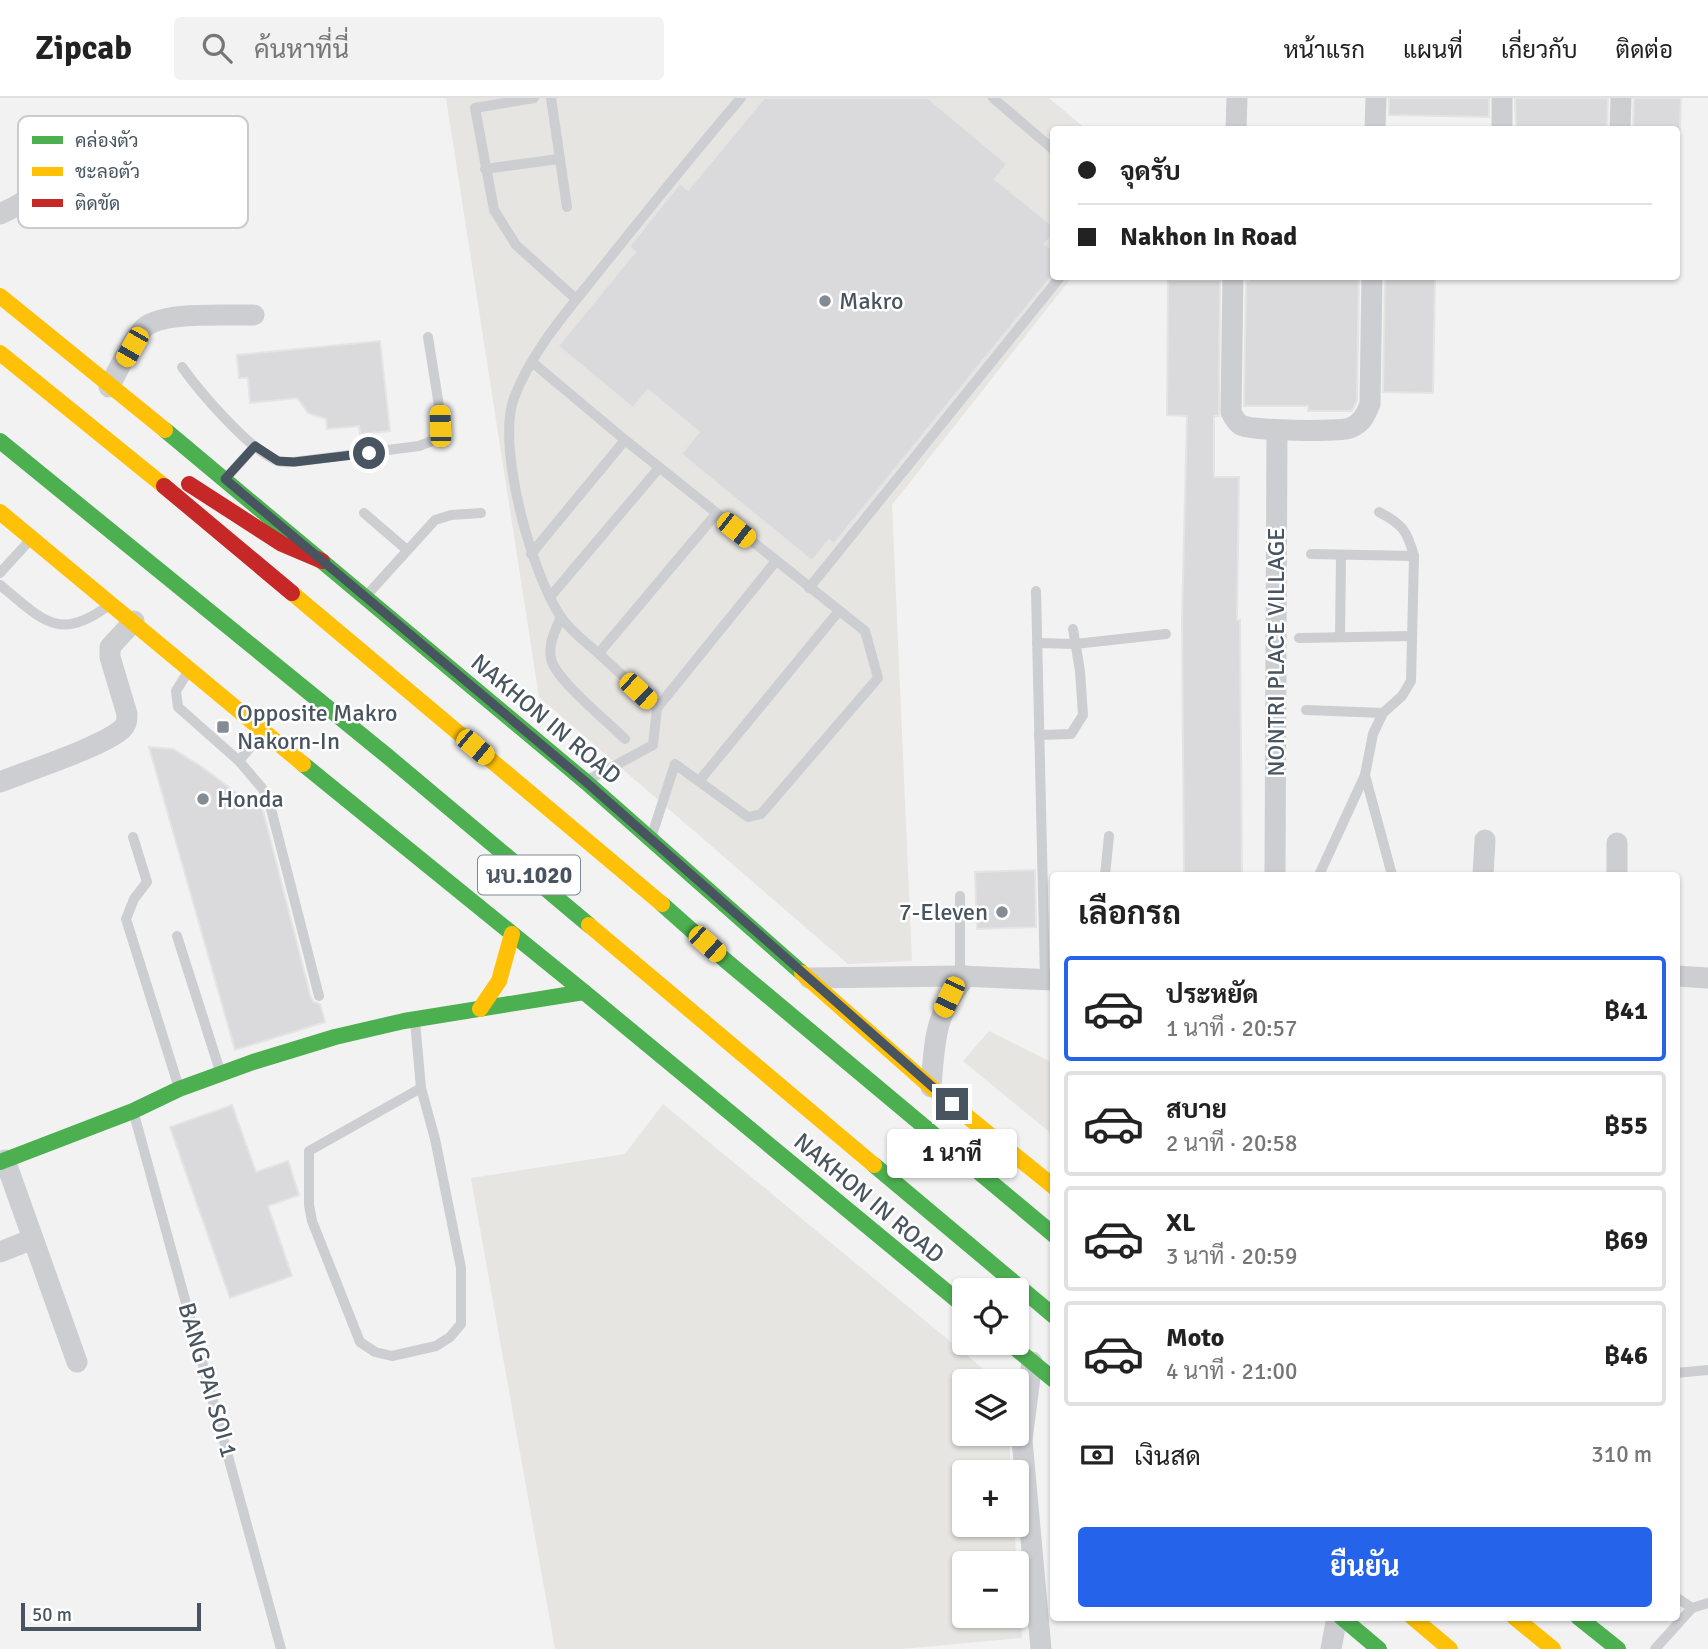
<!DOCTYPE html>
<html lang="th">
<meta charset="utf-8">
<style>
:root{--surface:#fff;--page:#f2f2f2;--text:#222;--muted:#767676;--line:#e0e0e0;--accent:#2563eb}
body{margin:0;font-family:Signika,Sarabun,sans-serif;background:var(--page);color:var(--text);height:100vh;display:flex;flex-direction:column;font-size:26px;white-space:nowrap}
*{box-sizing:border-box;margin:0}
p{font-size:23px;color:var(--muted)}
.icon{flex:none;width:38px;height:38px;fill:none;stroke:currentColor;stroke-width:2;stroke-linecap:round;stroke-linejoin:round}
.map{position:relative;flex:1;overflow:hidden}
.sheet{position:absolute;left:1050px;top:774px;width:630px;height:749px;display:flex;flex-direction:column;background:var(--surface);border-radius:7px;box-shadow:0 2px 5px #0004}
.sheet>*{flex:none}
.top-card{position:absolute;left:1050px;top:28px;width:630px;height:154px;border-radius:7px;box-shadow:0 2px 5px #0004;display:grid;align-content:center;height:154px;padding:0 28px;background:var(--surface)}
.controls{position:absolute;left:952px;top:1180px;display:grid;gap:14px}
.controls a{display:grid;place-items:center;width:77px;height:77px;border-radius:7px;background:var(--surface);box-shadow:0 2px 5px #0004;font-size:35px}
.scale{position:absolute;left:21px;bottom:18px;width:180px;box-sizing:border-box;padding-left:7px;border:4px solid #485560;border-top:0;font-size:19px;line-height:24px;white-space:nowrap;color:#485560;-webkit-text-stroke:5px #fff;paint-order:stroke}
.end{position:absolute;width:32px;height:32px;margin:-16px;border:9px solid #485560;background:#fff;box-shadow:0 0 0 4px #fff}
.from{border-radius:50%}
.bubble{position:absolute;height:49px;border-radius:7px;background:var(--surface);box-shadow:0 2px 5px #0004;font-size:23px;font-weight:700;line-height:49px;text-align:center}
.car{position:absolute;width:21px;height:42px;margin:-21px -10px;border-radius:9px;box-shadow:0 0 5px 2px #0007;background:linear-gradient(#f5c518 24%,#345 0 40%,#f5c518 0 76%,#345 0 86%,#f5c518 0)}
.top-card b{display:flex;align-items:center;gap:24px;height:66px;font-size:26px}
.top-card b+b{border-top:2px solid var(--line)}
.top-card i{width:18px;height:18px;background:var(--text)}
ul{padding:0;list-style:none}
li{display:flex;align-items:center;gap:21px;height:105px;margin:0 14px 10px;padding:0 14px;border:4px solid var(--line);border-radius:7px}
li div{flex:1}
li b{display:block;font-size:26px}
li em{font-style:normal;font-weight:700}
li.selected{border-color:var(--accent)}
li>.icon{width:63px;height:63px;stroke-width:1.5}
h2{padding:0 28px;font-size:32px;line-height:84px}
.pay{display:flex;align-items:center;gap:18px;height:77px;padding:0 28px;font-size:26px}
.pay p{margin-inline-start:auto}
.cta{display:flex;gap:14px;margin-top:auto;padding:14px 28px}
.cta a{flex:1;height:80px;border-radius:7px;background:var(--accent);color:#fff;font-size:28px;font-weight:700;line-height:80px;text-align:center}
header{display:flex;align-items:center;gap:42px;box-sizing:border-box;height:98px;padding:0 35px;background:var(--surface);border-bottom:2px solid var(--line)}
header strong{font-size:33px}
nav{display:flex;gap:38px;margin-inline-start:auto;font-size:24px}
.search{width:490px;height:63px;background:var(--page);display:flex;align-items:center;gap:18px;box-sizing:border-box;padding:0 24px;border-radius:7px;color:var(--muted);font-size:26px}
.map>svg:first-child{display:block}
</style>
<header>
<strong>Zipcab</strong>
<div class="search"><svg class="icon" aria-label="search" viewBox="0 0 24 24"><circle cx="10" cy="10" r="6"/><path d="M15 15l6 6"/></svg>ค้นหาที่นี่</div>
<nav><a>หน้าแรก</a><a>แผนที่</a><a>เกี่ยวกับ</a><a>ติดต่อ</a></nav>
</header>
<div class="map">
<svg width="1708" height="1551" viewBox="0 0 1708 1551">
<rect width="100%" height="100%" fill="#f3f2f2"/>
<g fill="#e6e5e1" fill-rule="evenodd">
<polygon points="446,0 1049,0 1086,31 1054,32 1054,178 1072,179 892,407 912,863 848,866 539,599"/>
<polygon points="989,933 1053,965 1053,1037 963,963"/>
<path d="M 663,1006 L 998,1283 L 964,1283 L 964,1335 L 1009,1335 L 1011,1374 L 964,1374 L 964,1426 L 1014,1426 L 1022,1540 L 902,1551 L 555,1551 L 471,1080 L 625,1056 ZM 964,1465 L 1017,1465 L 1017,1517 L 964,1517 Z"/>
</g>
<g fill="#dadadc" stroke="#e4e4e5" stroke-width="2">
<polygon points="764,0 928,0 1007,66 995,81 1054,129 1054,136 1045,146 1054,153 1054,175 834,446 829,442 812,463 681,356 699,334 648,292 633,310 558,248 635,154 629,149 680,85 688,92"/>
<polygon points="1389,0 1489,0 1489,19 1389,17"/>
<polygon points="1515,0 1608,0 1607,32 1516,32"/>
<polygon points="1634,0 1681,0 1680,32 1633,32"/>
<polygon points="1249,178 1359,178 1357,303 1352,313 1308,313 1308,308 1244,308 1246,183 1249,183"/>
<polygon points="1385,180 1435,181 1433,295 1383,294"/>
<polygon points="1168,182 1220,182 1219,318 1214,318 1214,379 1239,379 1237,522 1240,522 1242,777 1184,777 1182,521 1187,318 1167,317"/>
<polygon points="380,243 390,333 360,336 359,328 327,331 326,321 308,315 297,300 250,305 248,280 239,280 237,257"/>
<polygon points="149,649 173,651 202,669 257,710 262,709 311,900 314,904 320,906 325,924 235,952"/>
<polygon points="1035,772 1036,829 977,831 975,774"/>
<polygon points="232,1007 256,1074 288,1063 299,1097 268,1108 292,1178 230,1200 170,1029"/>
</g>
<g fill="none" stroke-linecap="round" stroke-linejoin="round">
<g stroke="#ccced1" stroke-width="10">
<polyline points="534,0 475,10 494,112 516,147 576,201"/>
<polyline points="551,0 567,109"/>
<polyline points="993,0 1054,52"/>
<polyline points="485,71 558,61"/>
<polyline points="532,264 625,342 865,533 878,580 761,716 748,719 675,666 652,737"/>
<path d="M 182,269 C 199,293 250,353 278,363 C 282,365 289,364 294,364 L 419,348 L 432,343 L 440,328 L 439,308 L 428,239"/>
<polyline points="227,379 255,348"/>
<path d="M 1379,414 C 1402,426 1407,432 1414,458 L 1411,583 L 1402,598 L 1383,615 L 1373,636 L 1365,677 L 1392,777"/>
<polyline points="364,415 407,452"/>
<polyline points="531,456 625,342"/>
<polyline points="1311,456 1414,458"/>
<polyline points="0,475 31,441"/>
<path d="M 0,487 C 41,520 58,546 109,507"/>
<polyline points="809,490 1061,178"/>
<polyline points="1036,493 1045,882"/>
<polyline points="367,497 435,422 451,417 481,415"/>
<polyline points="550,499 659,370"/>
<path d="M 561,519 C 555,533 548,546 551,561 C 556,582 608,624 625,641"/>
<polyline points="1340,539 1341,458"/>
<polyline points="1299,540 1412,538"/>
<polyline points="1037,545 1075,546 1166,536"/>
<polyline points="599,555 716,416"/>
<polyline points="189,572 176,593 178,609 239,663 262,690 269,703 319,898"/>
<path d="M 657,610 C 638,592 619,574 599,556 C 586,544 571,534 561,519 C 532,477 496,348 514,300 C 531,255 566,214 596,177 C 644,117 691,58 741,0"/>
<polyline points="1306,612 1383,615"/>
<polyline points="1039,637 1071,636 1083,617 1080,573 1073,531"/>
<polyline points="239,663 263,634"/>
<polyline points="588,682 653,647 657,610 776,463"/>
<polyline points="700,682 839,513"/>
<polyline points="133,739 147,784 134,801 126,821 179,990"/>
<polyline points="1105,777 1109,738"/>
<polyline points="1319,777 1365,677"/>
<polyline points="177,838 220,973"/>
<polyline points="960,878 960,798"/>
<polyline points="415,923 421,990 435,1041 461,1170 461,1226 450,1239 436,1248 392,1258 375,1254 360,1244 312,1123 309,1107 309,1053 421,990"/>
<polyline points="134,1016 281,1551"/>
<polyline points="1676,1275 1708,1272"/>
<polyline points="1676,1499 1692,1510"/>
<polyline points="1655,1551 1692,1510 1708,1505"/>
</g>
<g stroke="#ccced1" stroke-width="21">
<polyline points="1236,32 1237,0"/>
<polyline points="1375,32 1376,0"/>
<polyline points="1502,32 1502,0"/>
<polyline points="1620,32 1621,0"/>
<path d="M 0,116 C 36,99 36,97 36,58"/>
<path d="M 1233,178 L 1231,314 C 1233,318 1237,325 1241,327 C 1249,333 1340,334 1350,330 C 1362,325 1365,318 1370,306 L 1372,178"/>
<path d="M 109,289 C 118,273 130,245 142,232 C 158,212 229,218 254,217"/>
<path d="M 0,684 C 27,673 104,648 122,631 C 127,626 127,622 127,616 L 110,559 L 110,549 L 134,523"/>
<polyline points="1275,777 1277,332"/>
<polyline points="1483,777 1485,742"/>
<polyline points="1617,777 1617,745"/>
<polyline points="1676,878 1708,880"/>
<polyline points="809,880 960,878 1054,882"/>
<path d="M 931,989 C 935,941 934,917 966,878"/>
<polyline points="5,1062 77,1264"/>
<polyline points="0,1154 33,1141"/>
<polyline points="1032,1264 1022,1342 1041,1551"/>
<polyline points="1331,1551 1337,1519"/>
</g>
<g stroke="#4caf50" stroke-width="16">
<polyline points="165,332 586,684 802,875"/>
<polyline points="0,343 386,657 589,827"/>
<polyline points="303,666 584,894 964,1208"/>
<polyline points="662,806 725,862 1054,1137"/>
<polyline points="0,1064 133,1013 179,991 253,964 335,939 404,923 584,894"/>
<polyline points="874,1067 1054,1218"/>
<polyline points="1008,1244 1054,1282"/>
<polyline points="1341,1519 1379,1551"/>
<polyline points="1578,1519 1618,1551"/>
</g>
<g stroke="#ffc107" stroke-width="16">
<polyline points="0,198 165,332"/>
<polyline points="0,255 164,388"/>
<polyline points="0,414 303,666"/>
<polyline points="292,495 662,806"/>
<polyline points="589,827 874,1067"/>
<polyline points="802,875 931,989 1054,1089"/>
<polyline points="480,911 499,883 512,836"/>
<polyline points="1412,1519 1450,1551"/>
<polyline points="1514,1519 1553,1551"/>
</g>
<g stroke="#c62828" stroke-width="16">
<polyline points="189,386 282,446 322,463"/>
<polyline points="164,388 292,495"/>
</g>
</g>
<g fill="none" stroke-linecap="round" stroke-linejoin="round">
<polyline stroke="#485560" stroke-width="9" points="369,355 294,364 278,363 255,348 225,381 586,684 952,1006"/>
</g>
<g fill="#848c93" stroke="#fff" stroke-width="2.5">
<circle cx="825" cy="203" r="7"/>
<rect x="216" y="622" width="14" height="14" rx="3.5"/>
<circle cx="203" cy="701" r="7"/>
<circle cx="1002" cy="814" r="7"/>
</g>
<g text-anchor="middle" stroke-width="5" stroke-linejoin="round" paint-order="stroke">
<rect fill="#fff" stroke="#7f8890" stroke-width="2" x="478" y="757.5" width="102" height="39" rx="5"/>
<g font-size="23" font-weight="bold" fill="#485560">
<text x="529" y="785">นบ.1020</text>
</g>
<g font-size="24" fill="#485560" stroke="#fff" text-anchor="start">
<text x="839" y="211">Makro</text>
<text x="237" y="623">Opposite Makro<tspan x="237" dy="28">Nakorn-In</tspan></text>
<text x="217" y="709">Honda</text>
<text x="988" y="822" text-anchor="end">7-Eleven</text>
</g>
<g font-size="24" fill="#485560" stroke="#fff">
<text transform="translate(1276 554) rotate(-90)" y="8">NONTRI PLACE VILLAGE</text>
<text transform="translate(546 621) rotate(40)" y="8">NAKHON IN ROAD</text>
<text transform="translate(869 1100) rotate(40)" y="8">NAKHON IN ROAD</text>
<text transform="translate(208 1282) rotate(74)" y="8">BANG PAI SOI 1</text>
</g>
</g>
<rect x="18" y="18" width="230" height="112" rx="10" fill="#fff" stroke="#c8cccf" stroke-width="2"/>
<rect x="32" y="38" width="31" height="8" fill="#4caf50"/>
<rect x="32" y="69" width="31" height="9" fill="#ffc107"/>
<rect x="32" y="101" width="31" height="8" fill="#c62828"/>
<g font-size="19" fill="#485560">
<text x="75" y="49">คล่องตัว</text>
<text x="75" y="80">ชะลอตัว</text>
<text x="75" y="112">ติดขัด</text>
</g>
</svg>
<div class="controls">
<a><svg class="icon" aria-label="locate" viewBox="0 0 24 24"><circle cx="12" cy="12" r="6"/><path d="M12 2v4M12 18v4M2 12h4M18 12h4"/></svg></a>
<a><svg class="icon" aria-label="layers" viewBox="0 0 24 24"><path d="M12 4l9 5-9 5-9-5zM3 14l9 5 9-5"/></svg></a>
<a>+</a>
<a>−</a>
</div>
<div class="scale">50 m</div>
<i class="end from" style="left:369px;top:355px"></i>
<i class="end" style="left:952px;top:1006px"></i>
<div class="bubble" style="left:887px;top:1031px;width:130px">1 นาที</div>
<i class="car" style="left:132px;top:249px;rotate:210deg"></i>
<i class="car" style="left:440px;top:328px;rotate:358deg"></i>
<i class="car" style="left:736px;top:432px;rotate:128deg"></i>
<i class="car" style="left:638px;top:593px;rotate:133deg"></i>
<i class="car" style="left:475px;top:649px;rotate:130deg"></i>
<i class="car" style="left:707px;top:846px;rotate:132deg"></i>
<i class="car" style="left:949px;top:899px;rotate:205deg"></i>
<div class="top-card">
<b><i class="from"></i>จุดรับ</b>
<b><i></i>Nakhon In Road</b>
</div>
<section class="sheet">
<h2>เลือกรถ</h2>
<ul>
<li class="selected"><svg class="icon" aria-label="car" viewBox="0 0 24 24"><path d="M5 17H2v-5l4-1 3-4h7l3 4 3 1v5h-3M9 17h6M6 11h13"/><circle cx="7" cy="17" r="2"/><circle cx="17" cy="17" r="2"/></svg><div><b>ประหยัด</b><p>1 นาที · 20:57</p></div><em>฿41</em></li>
<li><svg class="icon" aria-label="car" viewBox="0 0 24 24"><path d="M5 17H2v-5l4-1 3-4h7l3 4 3 1v5h-3M9 17h6M6 11h13"/><circle cx="7" cy="17" r="2"/><circle cx="17" cy="17" r="2"/></svg><div><b>สบาย</b><p>2 นาที · 20:58</p></div><em>฿55</em></li>
<li><svg class="icon" aria-label="car" viewBox="0 0 24 24"><path d="M5 17H2v-5l4-1 3-4h7l3 4 3 1v5h-3M9 17h6M6 11h13"/><circle cx="7" cy="17" r="2"/><circle cx="17" cy="17" r="2"/></svg><div><b>XL</b><p>3 นาที · 20:59</p></div><em>฿69</em></li>
<li><svg class="icon" aria-label="car" viewBox="0 0 24 24"><path d="M5 17H2v-5l4-1 3-4h7l3 4 3 1v5h-3M9 17h6M6 11h13"/><circle cx="7" cy="17" r="2"/><circle cx="17" cy="17" r="2"/></svg><div><b>Moto</b><p>4 นาที · 21:00</p></div><em>฿46</em></li>
</ul>
<div class="pay"><svg class="icon" aria-label="cash" viewBox="0 0 24 24"><path d="M3 7h18v10H3z"/><circle cx="12" cy="12" r="2"/></svg>เงินสด<p>310 m</p></div>
<div class="cta"><a>ยืนยัน</a></div>
</section>
</div>
